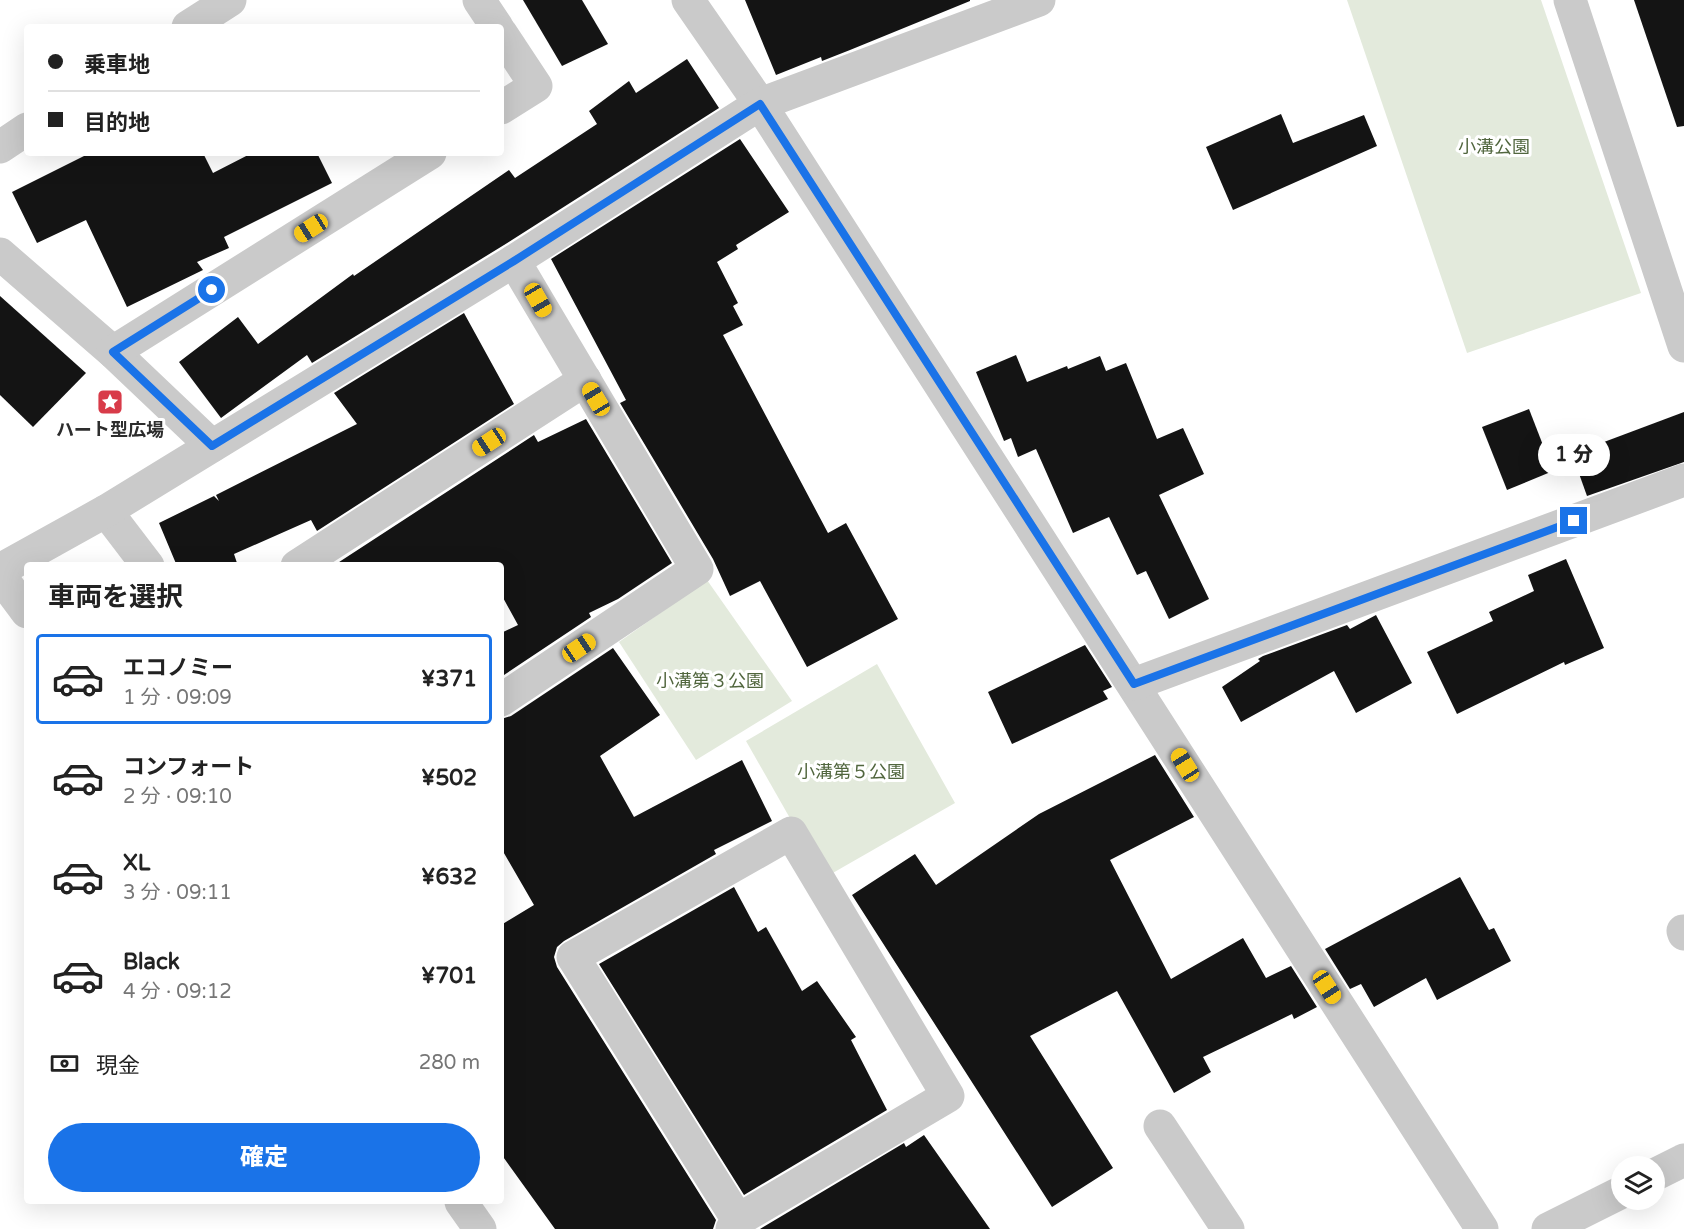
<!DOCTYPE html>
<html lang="ja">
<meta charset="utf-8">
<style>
:root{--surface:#fff;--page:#f2f2f2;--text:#222;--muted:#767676;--line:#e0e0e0;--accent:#1a73e8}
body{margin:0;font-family:"Varela Round","Noto Sans JP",sans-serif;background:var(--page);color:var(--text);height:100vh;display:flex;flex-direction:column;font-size:22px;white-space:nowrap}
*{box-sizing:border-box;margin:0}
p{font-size:20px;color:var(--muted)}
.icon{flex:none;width:33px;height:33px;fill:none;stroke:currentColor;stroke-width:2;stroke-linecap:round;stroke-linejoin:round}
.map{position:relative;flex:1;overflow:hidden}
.panel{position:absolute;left:24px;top:562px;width:480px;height:642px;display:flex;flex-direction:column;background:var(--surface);border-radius:6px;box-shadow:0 6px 24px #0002}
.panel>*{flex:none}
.top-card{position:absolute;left:24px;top:24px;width:480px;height:132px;border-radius:6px;box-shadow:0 6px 24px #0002;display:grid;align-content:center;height:132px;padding:0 24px;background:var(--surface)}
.controls{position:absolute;left:1611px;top:1156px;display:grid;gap:12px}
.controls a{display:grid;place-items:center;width:54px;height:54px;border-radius:50%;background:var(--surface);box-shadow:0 6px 24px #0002;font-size:30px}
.end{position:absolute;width:27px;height:27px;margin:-14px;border:8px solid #1a73e8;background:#fff;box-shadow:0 0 0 3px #fff}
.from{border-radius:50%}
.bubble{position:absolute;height:42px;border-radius:21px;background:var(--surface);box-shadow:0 6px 24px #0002;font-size:20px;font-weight:800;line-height:42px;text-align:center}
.car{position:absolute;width:18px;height:36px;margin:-18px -9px;border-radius:8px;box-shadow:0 0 4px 2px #0007;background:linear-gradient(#f5c518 24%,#345 0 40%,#f5c518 0 76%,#345 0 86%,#f5c518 0)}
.top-card b{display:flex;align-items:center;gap:21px;height:57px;font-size:22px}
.top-card b+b{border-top:2px solid var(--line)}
.top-card i{width:15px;height:15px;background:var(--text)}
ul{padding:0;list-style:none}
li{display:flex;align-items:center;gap:18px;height:90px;margin:0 12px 9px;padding:0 12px;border:3px solid transparent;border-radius:6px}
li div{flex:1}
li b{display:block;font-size:22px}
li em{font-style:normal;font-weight:800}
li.current{border-color:var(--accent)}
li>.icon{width:54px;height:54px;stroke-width:1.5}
h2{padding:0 24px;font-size:27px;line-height:72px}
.pay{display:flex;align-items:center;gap:15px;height:66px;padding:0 24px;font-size:22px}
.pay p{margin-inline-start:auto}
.primary-button{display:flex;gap:12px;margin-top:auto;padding:12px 24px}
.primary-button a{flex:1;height:69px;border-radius:36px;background:var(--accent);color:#fff;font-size:24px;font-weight:800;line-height:69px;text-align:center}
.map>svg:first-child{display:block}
</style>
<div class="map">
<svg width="1684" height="1229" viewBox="0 0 1684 1229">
<rect width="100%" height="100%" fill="#fff"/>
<g fill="#e3eadc">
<polygon points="1347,0 1541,0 1641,293 1467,353"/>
<polygon points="707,580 792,701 696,760 619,642"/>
<polygon points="877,664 955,803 824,878 746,741"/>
</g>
<g fill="#141414">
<polygon points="523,0 582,0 608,44 562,66"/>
<polygon points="745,0 970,0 970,1 850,50 822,61 821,57 776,75"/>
<polygon points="1634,0 1684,0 1684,126 1677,127"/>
<polygon points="687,59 719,108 504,245 312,363 307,355 221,418 179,362 238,317 258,344 353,274 354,276 509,170 515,178 597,124 589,111 629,81 636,93"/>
<polygon points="1281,114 1293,143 1364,115 1377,146 1233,210 1206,147"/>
<polygon points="740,139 789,212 736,245 738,249 717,262 738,303 733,306 743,325 723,335 828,533 846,523 898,619 807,667 760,581 730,596 713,559 620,403 626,400 551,259"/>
<polygon points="90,153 203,153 213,173 252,153 317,153 332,183 224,237 229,248 197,262 203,270 127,307 86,220 37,243 12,192"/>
<polygon points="0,296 86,373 33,427 0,395"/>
<polygon points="464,313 514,404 317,531 311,520 234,554 238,566 177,566 159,523 214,496 219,501 216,495 357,424 334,393"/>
<polygon points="1016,355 1027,382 1067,366 1068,369 1100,356 1106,371 1126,363 1157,439 1183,428 1204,474 1159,495 1209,599 1169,619 1146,571 1137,575 1109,517 1073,533 1036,449 1018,457 1011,438 1004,441 976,372"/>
<polygon points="1529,409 1553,471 1507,490 1482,427"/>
<polygon points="1684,412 1684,462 1587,496 1572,454"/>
<polygon points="586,419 672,563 618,599 589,613 591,617 501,677 501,633 518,625 501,594 501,566 333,566 534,435 538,442"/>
<polygon points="1566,559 1604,648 1565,665 1564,662 1457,714 1427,652 1493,621 1489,612 1534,591 1528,575"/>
<polygon points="1376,615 1412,683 1356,713 1334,671 1241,722 1222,687 1260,661 1258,659 1263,656 1347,625 1350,629"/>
<polygon points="1085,645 1112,687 1103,691 1108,699 1012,744 988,692"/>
<polygon points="613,648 660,715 600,756 634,817 742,760 772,821 714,850 716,854 564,941 557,947 554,957 557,967 716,1220 713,1229 555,1229 501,1154 501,925 534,905 501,848 501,719 511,716"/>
<polygon points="1155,755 1194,817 1110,860 1171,979 1243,938 1266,978 1291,966 1317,1007 1294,1019 1292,1014 1203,1057 1211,1072 1174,1093 1117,991 1030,1036 1113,1168 1052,1207 852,895 915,854 936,885 1039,814"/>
<polygon points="1460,877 1489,930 1494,928 1511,961 1437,1000 1426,978 1374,1007 1361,984 1350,989 1325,949"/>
<polygon points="734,887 758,932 766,927 802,991 817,981 856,1037 851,1040 887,1110 744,1195 599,964"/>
<polygon points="924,1135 990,1229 760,1229 904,1143 906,1147"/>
</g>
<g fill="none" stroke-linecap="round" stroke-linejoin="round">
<g stroke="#cacaca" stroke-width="33">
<polyline points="479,0 497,27"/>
<polyline points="688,0 760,104 1482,1229"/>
<polyline points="1570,0 1684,346"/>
<polyline points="188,27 230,0"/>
<polyline points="501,33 536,86 501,108"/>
<polyline points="0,147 27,129"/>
<polyline points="0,254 113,352 212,446"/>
<polyline points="113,352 430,153"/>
<polyline points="106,511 148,566"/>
<polyline points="297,566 585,380"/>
<polyline points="0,570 106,511 514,261 760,104 1039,0"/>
<polyline points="0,576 27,612"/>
<polyline points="1134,684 1684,480"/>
<polyline points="501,700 697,569 514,261"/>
<polyline points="1683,931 1684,934"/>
<polyline points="1160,1126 1228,1229"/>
<polyline points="1654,1175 1684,1160"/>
<polyline points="461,1202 480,1229"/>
<polyline points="732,1229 738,1220 948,1096 791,833 573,957 738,1220"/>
<polyline points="1548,1229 1622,1192"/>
</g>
</g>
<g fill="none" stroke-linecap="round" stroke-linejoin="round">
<polyline stroke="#1a73e8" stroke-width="8" points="212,290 113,352 212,446 514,261 760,104 1134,684 1574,521"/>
</g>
<defs>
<symbol id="sight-square" viewBox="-11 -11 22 22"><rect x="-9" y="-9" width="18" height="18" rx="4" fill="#d83b49" stroke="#fff"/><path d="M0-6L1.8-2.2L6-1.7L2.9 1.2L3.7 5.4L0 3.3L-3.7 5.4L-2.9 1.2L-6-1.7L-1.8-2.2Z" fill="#fff"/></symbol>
</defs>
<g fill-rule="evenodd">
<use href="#sight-square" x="95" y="387" width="30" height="30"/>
</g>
<g text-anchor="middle" stroke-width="6" stroke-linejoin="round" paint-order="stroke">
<g font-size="18" fill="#51663e" stroke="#fff">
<text x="1494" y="153">小溝公園</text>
<text x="710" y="687">小溝第３公園</text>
<text x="851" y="778">小溝第５公園</text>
</g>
<g font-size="18" font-weight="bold" fill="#2d2d2d" stroke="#fff">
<text x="110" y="436">ハート型広場</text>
</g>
</g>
</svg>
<div class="controls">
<a><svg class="icon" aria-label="layers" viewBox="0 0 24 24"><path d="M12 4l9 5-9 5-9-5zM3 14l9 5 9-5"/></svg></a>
</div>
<i class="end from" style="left:212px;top:290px"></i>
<i class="end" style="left:1574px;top:521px"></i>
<div class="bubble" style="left:1538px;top:434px;width:72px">1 分</div>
<i class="car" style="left:311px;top:228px;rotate:238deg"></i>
<i class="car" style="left:538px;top:300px;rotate:150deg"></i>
<i class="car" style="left:596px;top:399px;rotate:329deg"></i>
<i class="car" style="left:489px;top:442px;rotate:237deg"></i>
<i class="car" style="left:579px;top:648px;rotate:56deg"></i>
<i class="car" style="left:1185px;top:765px;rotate:328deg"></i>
<i class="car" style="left:1327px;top:987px;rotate:147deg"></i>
<div class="top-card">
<b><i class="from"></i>乗車地</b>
<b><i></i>目的地</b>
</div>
<section class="panel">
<h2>車両を選択</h2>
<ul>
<li class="current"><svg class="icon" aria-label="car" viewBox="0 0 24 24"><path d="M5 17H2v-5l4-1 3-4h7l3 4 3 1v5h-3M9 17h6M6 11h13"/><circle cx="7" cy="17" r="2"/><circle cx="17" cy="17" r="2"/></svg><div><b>エコノミー</b><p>1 分 · 09:09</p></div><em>¥371</em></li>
<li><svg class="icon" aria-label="car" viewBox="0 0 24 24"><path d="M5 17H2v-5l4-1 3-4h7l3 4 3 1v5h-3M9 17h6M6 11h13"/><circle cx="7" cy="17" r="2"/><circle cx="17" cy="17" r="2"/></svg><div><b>コンフォート</b><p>2 分 · 09:10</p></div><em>¥502</em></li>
<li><svg class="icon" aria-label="car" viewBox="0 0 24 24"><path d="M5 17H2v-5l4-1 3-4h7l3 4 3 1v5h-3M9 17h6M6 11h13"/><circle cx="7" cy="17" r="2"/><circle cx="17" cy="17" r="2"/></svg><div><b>XL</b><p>3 分 · 09:11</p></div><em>¥632</em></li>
<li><svg class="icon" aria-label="car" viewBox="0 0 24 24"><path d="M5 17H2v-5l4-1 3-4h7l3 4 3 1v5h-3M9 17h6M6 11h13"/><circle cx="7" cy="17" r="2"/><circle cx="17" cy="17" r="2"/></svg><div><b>Black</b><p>4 分 · 09:12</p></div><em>¥701</em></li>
</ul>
<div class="pay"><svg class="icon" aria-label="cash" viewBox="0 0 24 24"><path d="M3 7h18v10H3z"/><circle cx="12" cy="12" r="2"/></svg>現金<p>280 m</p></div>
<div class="primary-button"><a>確定</a></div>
</section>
</div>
